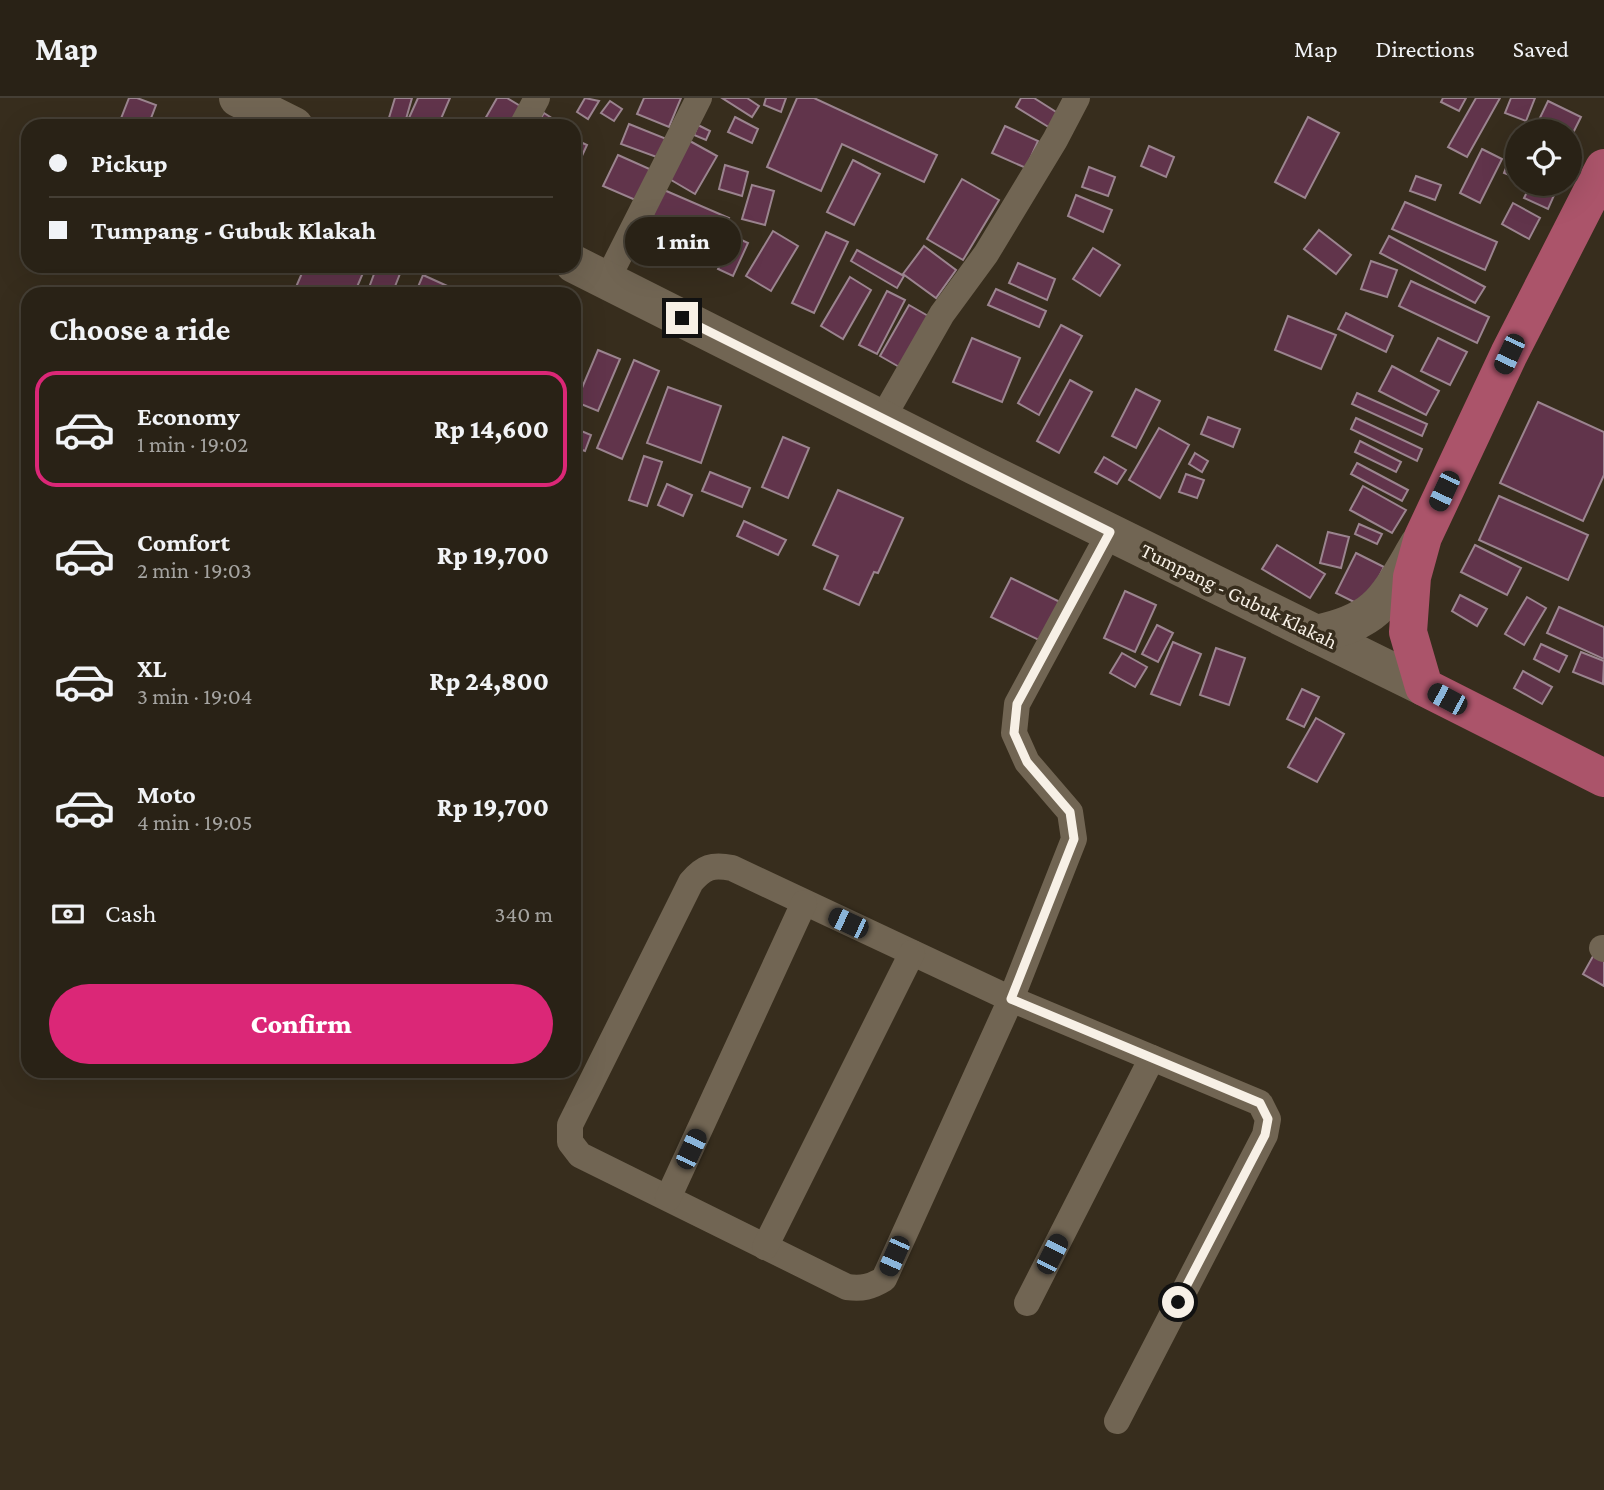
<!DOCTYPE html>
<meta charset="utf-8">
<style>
:root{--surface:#292216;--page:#312a1f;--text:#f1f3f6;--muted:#a5a4a1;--line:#453f35;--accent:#db2777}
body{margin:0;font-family:"Crimson Pro",serif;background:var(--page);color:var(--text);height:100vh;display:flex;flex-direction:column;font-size:26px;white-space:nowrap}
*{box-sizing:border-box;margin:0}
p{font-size:23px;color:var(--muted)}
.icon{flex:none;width:38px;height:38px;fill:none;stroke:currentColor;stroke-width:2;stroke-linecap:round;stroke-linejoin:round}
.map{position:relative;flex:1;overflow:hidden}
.side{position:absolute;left:21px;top:189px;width:560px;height:791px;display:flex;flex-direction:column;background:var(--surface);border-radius:21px;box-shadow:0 7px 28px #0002,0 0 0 2px var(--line)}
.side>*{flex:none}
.top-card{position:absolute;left:21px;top:21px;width:560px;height:154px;border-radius:21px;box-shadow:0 7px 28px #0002,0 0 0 2px var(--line);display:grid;align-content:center;height:154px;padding:0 28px;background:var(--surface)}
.fabs{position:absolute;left:1505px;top:21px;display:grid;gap:14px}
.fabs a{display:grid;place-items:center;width:77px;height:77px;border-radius:50%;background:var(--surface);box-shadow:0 7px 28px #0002,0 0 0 2px var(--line);font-size:35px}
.end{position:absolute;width:32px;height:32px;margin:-16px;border:9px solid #f7f0e6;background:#111;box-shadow:0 0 0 4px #111}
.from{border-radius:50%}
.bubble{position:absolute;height:49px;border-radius:24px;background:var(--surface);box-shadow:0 7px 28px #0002,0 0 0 2px var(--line);font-size:23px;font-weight:800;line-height:49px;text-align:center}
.car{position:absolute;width:21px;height:42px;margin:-21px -10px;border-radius:9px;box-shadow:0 0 5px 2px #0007;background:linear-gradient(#222 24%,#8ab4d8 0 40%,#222 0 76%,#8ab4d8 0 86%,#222 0)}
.top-card b{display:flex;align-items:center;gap:24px;height:66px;font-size:26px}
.top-card b+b{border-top:2px solid var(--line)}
.top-card i{width:18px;height:18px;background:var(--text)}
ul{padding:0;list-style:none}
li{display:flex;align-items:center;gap:21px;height:116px;margin:0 14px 10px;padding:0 14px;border:4px solid transparent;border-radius:21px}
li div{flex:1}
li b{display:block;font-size:26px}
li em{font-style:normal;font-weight:800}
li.selected{border-color:var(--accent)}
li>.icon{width:63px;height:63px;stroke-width:1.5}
h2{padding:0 28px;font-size:32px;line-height:84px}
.pay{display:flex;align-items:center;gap:18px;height:77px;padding:0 28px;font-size:26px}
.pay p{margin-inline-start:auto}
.button{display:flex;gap:14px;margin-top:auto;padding:14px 28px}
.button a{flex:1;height:80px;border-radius:42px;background:var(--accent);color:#fff;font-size:28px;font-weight:800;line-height:80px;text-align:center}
header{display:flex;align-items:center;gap:42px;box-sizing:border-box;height:98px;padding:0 35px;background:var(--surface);border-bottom:2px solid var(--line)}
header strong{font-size:33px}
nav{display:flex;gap:38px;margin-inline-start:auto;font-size:24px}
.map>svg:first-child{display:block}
</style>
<header>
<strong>Map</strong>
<nav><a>Map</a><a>Directions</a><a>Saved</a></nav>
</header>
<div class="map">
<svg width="1604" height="1392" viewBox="0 0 1604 1392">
<rect width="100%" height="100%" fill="#372d1d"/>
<g fill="#61344b" stroke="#9b848f" stroke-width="2">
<polygon points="129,0 137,0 156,7 148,28 118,28"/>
<polygon points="395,0 412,0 404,28 388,23"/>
<polygon points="418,0 450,0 438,28 423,28 408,22"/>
<polygon points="497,0 507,0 527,12 518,28 481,28"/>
<polygon points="585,0 599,3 588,21 577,14"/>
<polygon points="644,0 681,0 669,29 637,16"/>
<polygon points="722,0 747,0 759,8 752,19"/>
<polygon points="766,0 786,0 781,14 764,7"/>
<polygon points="797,0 814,0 937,57 924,84 842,46 821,93 767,69"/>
<polygon points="1021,0 1034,0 1064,19 1055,33 1016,9"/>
<polygon points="1443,0 1466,0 1459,13 1441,4"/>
<polygon points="1476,0 1500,0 1467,59 1448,49"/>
<polygon points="1511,0 1535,0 1526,23 1505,15"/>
<polygon points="610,3 622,11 614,23 601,15"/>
<polygon points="1548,3 1581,19 1570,41 1570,33 1541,33 1535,30"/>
<polygon points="544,15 558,24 556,28 536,28"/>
<polygon points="735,19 758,31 752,45 728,34"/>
<polygon points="1308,19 1339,35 1305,100 1275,84"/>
<polygon points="629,26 669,42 662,61 621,46"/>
<polygon points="698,27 710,33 706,42 694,37"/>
<polygon points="1005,28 1038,43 1026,70 992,55"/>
<polygon points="574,41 587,47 574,75"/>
<polygon points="1517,41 1517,80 1504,75"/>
<polygon points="688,42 717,58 695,96 666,79"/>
<polygon points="1149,48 1174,59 1166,79 1141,68"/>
<polygon points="1482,51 1502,61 1480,105 1460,95"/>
<polygon points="618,57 654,73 640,104 603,88"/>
<polygon points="853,62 880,76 854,127 827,114"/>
<polygon points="725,67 748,74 742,98 719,91"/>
<polygon points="1089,69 1115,79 1108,98 1082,89"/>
<polygon points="1416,78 1441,87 1435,102 1410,93"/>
<polygon points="962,81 999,102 963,162 927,141"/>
<polygon points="1531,86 1559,86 1548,111 1524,100"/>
<polygon points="752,87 774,93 765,127 742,121"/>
<polygon points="664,92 729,120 716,150 651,121"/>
<polygon points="1076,97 1112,112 1103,134 1068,118"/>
<polygon points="1405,104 1497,144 1485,172 1392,131"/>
<polygon points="1513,105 1540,120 1529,141 1502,126"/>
<polygon points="1319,132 1351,157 1336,176 1304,151"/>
<polygon points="773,133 798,148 771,193 746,178"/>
<polygon points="826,134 848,144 814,215 792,205"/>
<polygon points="733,138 748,145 733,178 718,171"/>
<polygon points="1389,138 1485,189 1475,205 1380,155"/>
<polygon points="924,148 956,172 936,200 903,176"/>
<polygon points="1093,150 1120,167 1100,198 1073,181"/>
<polygon points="857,152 904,178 897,190 851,163"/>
<polygon points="1371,163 1397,172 1387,199 1361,191"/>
<polygon points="1018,165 1055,181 1047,202 1009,185"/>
<polygon points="305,168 366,168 354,196 293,196"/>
<polygon points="377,168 403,168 392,196 367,195"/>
<polygon points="423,177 465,196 415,196"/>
<polygon points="850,179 871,192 843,241 821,228"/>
<polygon points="1411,183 1489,219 1477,245 1399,208"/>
<polygon points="996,191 1046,213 1039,229 988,207"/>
<polygon points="887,193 905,202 877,256 859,247"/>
<polygon points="909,207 930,219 901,270 880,258"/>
<polygon points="1346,215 1393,238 1386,254 1338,231"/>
<polygon points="1288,218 1336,237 1321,271 1275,252"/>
<polygon points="1061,227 1082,238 1039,317 1018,305"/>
<polygon points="972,240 1020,260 1002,304 953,284"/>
<polygon points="1438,240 1467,254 1450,287 1421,273"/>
<polygon points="598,252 620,261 598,313 576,304"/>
<polygon points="634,262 659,273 622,361 597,350"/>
<polygon points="1392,268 1439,293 1426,317 1379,293"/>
<polygon points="1070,282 1092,294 1059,355 1037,343"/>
<polygon points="668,289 721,308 701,365 647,345"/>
<polygon points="1136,291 1160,303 1136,350 1112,338"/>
<polygon points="1357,295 1427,326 1422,338 1352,306"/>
<polygon points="1538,304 1604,334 1604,377 1583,423 1500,385"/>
<polygon points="1208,319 1240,331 1233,349 1201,336"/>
<polygon points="1356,320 1422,351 1417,363 1351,331"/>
<polygon points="574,330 591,337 585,353 574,349"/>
<polygon points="1159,330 1189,347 1160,400 1129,382"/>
<polygon points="783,339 809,350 788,400 762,389"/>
<polygon points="1360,343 1401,364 1396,374 1355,354"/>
<polygon points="1195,355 1208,363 1202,374 1189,366"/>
<polygon points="644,358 662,364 647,408 629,402"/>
<polygon points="1104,359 1126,372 1117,386 1095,374"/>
<polygon points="1357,365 1408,392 1402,403 1351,376"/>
<polygon points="710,374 750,390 742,409 702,393"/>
<polygon points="1186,376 1204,382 1197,400 1179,394"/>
<polygon points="667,386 692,397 683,418 658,407"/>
<polygon points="1363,388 1406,412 1392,435 1350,412"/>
<polygon points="838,392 903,420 878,475 874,474 859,507 824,491 838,458 813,447"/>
<polygon points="1499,398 1588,437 1568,482 1479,442"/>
<polygon points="744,423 786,442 778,457 737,438"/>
<polygon points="1359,426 1382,436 1377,446 1355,436"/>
<polygon points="1328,434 1349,439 1341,470 1320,465"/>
<polygon points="1277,447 1325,476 1310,500 1262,471"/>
<polygon points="1475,447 1521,470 1507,497 1461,474"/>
<polygon points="1356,455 1384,469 1364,509 1336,495"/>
<polygon points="1011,480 1060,504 1041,543 991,519"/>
<polygon points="1125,493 1156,507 1135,554 1104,540"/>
<polygon points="1460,497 1487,511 1477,528 1452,513"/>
<polygon points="1527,499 1546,510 1524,547 1505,536"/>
<polygon points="1559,509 1604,529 1604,561 1547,535"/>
<polygon points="1157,527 1173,535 1158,564 1142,556"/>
<polygon points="1173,544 1201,556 1180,607 1151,596"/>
<polygon points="1541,546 1567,558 1559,574 1534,561"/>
<polygon points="1216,550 1245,560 1229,607 1200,597"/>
<polygon points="1581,554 1604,563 1603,586 1573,574"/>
<polygon points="1122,555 1147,569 1135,589 1110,575"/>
<polygon points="1523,573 1552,589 1542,606 1514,590"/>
<polygon points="1302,591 1319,599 1304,629 1287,621"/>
<polygon points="1316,620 1344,636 1317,684 1288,669"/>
<polygon points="1597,851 1604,855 1604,888 1583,876"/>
</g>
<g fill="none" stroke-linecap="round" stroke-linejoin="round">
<g stroke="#716553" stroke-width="26">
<polyline points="522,28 537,0"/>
<polyline points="607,182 699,0"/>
<polyline points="882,321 942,216 986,156 1055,42 1077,0"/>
<path d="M 1110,434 L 1017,606 L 1014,635 L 1027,664 L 1070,714 L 1074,741 L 1011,901 L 884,1181 C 871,1189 862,1191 847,1189 L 580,1057 L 570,1044 L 570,1027 L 691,784 C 704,769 712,766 732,770 L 1011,901 L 1260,1005 L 1268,1021 L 1265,1037 L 1117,1323"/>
<polyline points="1602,850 1604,851"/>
<polyline points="668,1100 804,805"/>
<polyline points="765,1149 912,855"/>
<polyline points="1027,1205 1152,960"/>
</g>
<g stroke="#716553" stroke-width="38">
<polyline points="238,0 294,28"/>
<polyline points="574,166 975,368 1424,589"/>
<path d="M 1316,536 C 1380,523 1387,500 1419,446"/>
</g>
<polyline stroke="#ab546a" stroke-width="38" points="1604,70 1509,256 1423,439 1412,479 1408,534 1424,589 1604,680"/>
</g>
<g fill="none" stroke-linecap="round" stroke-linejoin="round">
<polyline stroke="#f7f0e6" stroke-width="9" points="682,220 1110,434 1017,606 1014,635 1027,664 1070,714 1074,741 1011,901 1260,1005 1268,1021 1265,1037 1178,1204"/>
</g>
<g text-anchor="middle" stroke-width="7" stroke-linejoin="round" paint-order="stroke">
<g font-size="21" fill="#f7f0e6" stroke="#372d1d">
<text transform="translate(1239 498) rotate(26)" y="7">Tumpang - Gubuk Klakah</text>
</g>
</g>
</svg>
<div class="fabs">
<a><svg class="icon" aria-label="locate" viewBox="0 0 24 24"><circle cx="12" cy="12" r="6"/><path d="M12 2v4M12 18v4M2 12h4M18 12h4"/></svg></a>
</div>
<i class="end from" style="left:1178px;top:1204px"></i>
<i class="end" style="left:682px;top:220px"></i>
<div class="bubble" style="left:625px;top:119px;width:116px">1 min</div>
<i class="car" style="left:1509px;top:256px;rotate:205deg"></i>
<i class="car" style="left:1444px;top:393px;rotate:205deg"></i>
<i class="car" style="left:1447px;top:601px;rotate:298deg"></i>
<i class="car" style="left:848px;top:825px;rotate:295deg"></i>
<i class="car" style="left:691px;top:1051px;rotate:25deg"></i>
<i class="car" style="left:1052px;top:1156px;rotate:27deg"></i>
<i class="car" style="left:894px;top:1158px;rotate:204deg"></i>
<div class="top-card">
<b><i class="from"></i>Pickup</b>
<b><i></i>Tumpang - Gubuk Klakah</b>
</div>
<section class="side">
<h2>Choose a ride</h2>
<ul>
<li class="selected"><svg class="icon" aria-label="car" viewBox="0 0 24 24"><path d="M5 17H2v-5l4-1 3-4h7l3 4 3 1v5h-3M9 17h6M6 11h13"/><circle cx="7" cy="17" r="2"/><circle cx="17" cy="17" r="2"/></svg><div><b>Economy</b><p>1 min · 19:02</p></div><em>Rp 14,600</em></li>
<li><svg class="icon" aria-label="car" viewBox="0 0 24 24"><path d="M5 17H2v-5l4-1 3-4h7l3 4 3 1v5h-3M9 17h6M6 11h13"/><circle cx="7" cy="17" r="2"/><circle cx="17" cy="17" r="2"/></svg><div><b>Comfort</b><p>2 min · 19:03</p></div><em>Rp 19,700</em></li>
<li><svg class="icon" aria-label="car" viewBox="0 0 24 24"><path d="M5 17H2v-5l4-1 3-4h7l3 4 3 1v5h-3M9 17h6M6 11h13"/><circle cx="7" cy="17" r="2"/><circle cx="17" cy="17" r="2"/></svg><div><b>XL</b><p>3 min · 19:04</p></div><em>Rp 24,800</em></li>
<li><svg class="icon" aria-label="car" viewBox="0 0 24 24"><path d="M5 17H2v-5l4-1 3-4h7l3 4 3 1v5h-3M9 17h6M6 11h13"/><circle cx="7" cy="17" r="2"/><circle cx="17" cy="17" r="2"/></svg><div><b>Moto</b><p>4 min · 19:05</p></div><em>Rp 19,700</em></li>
</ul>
<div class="pay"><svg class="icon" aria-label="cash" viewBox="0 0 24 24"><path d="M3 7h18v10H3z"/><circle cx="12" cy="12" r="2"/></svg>Cash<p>340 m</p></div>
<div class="button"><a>Confirm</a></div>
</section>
</div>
